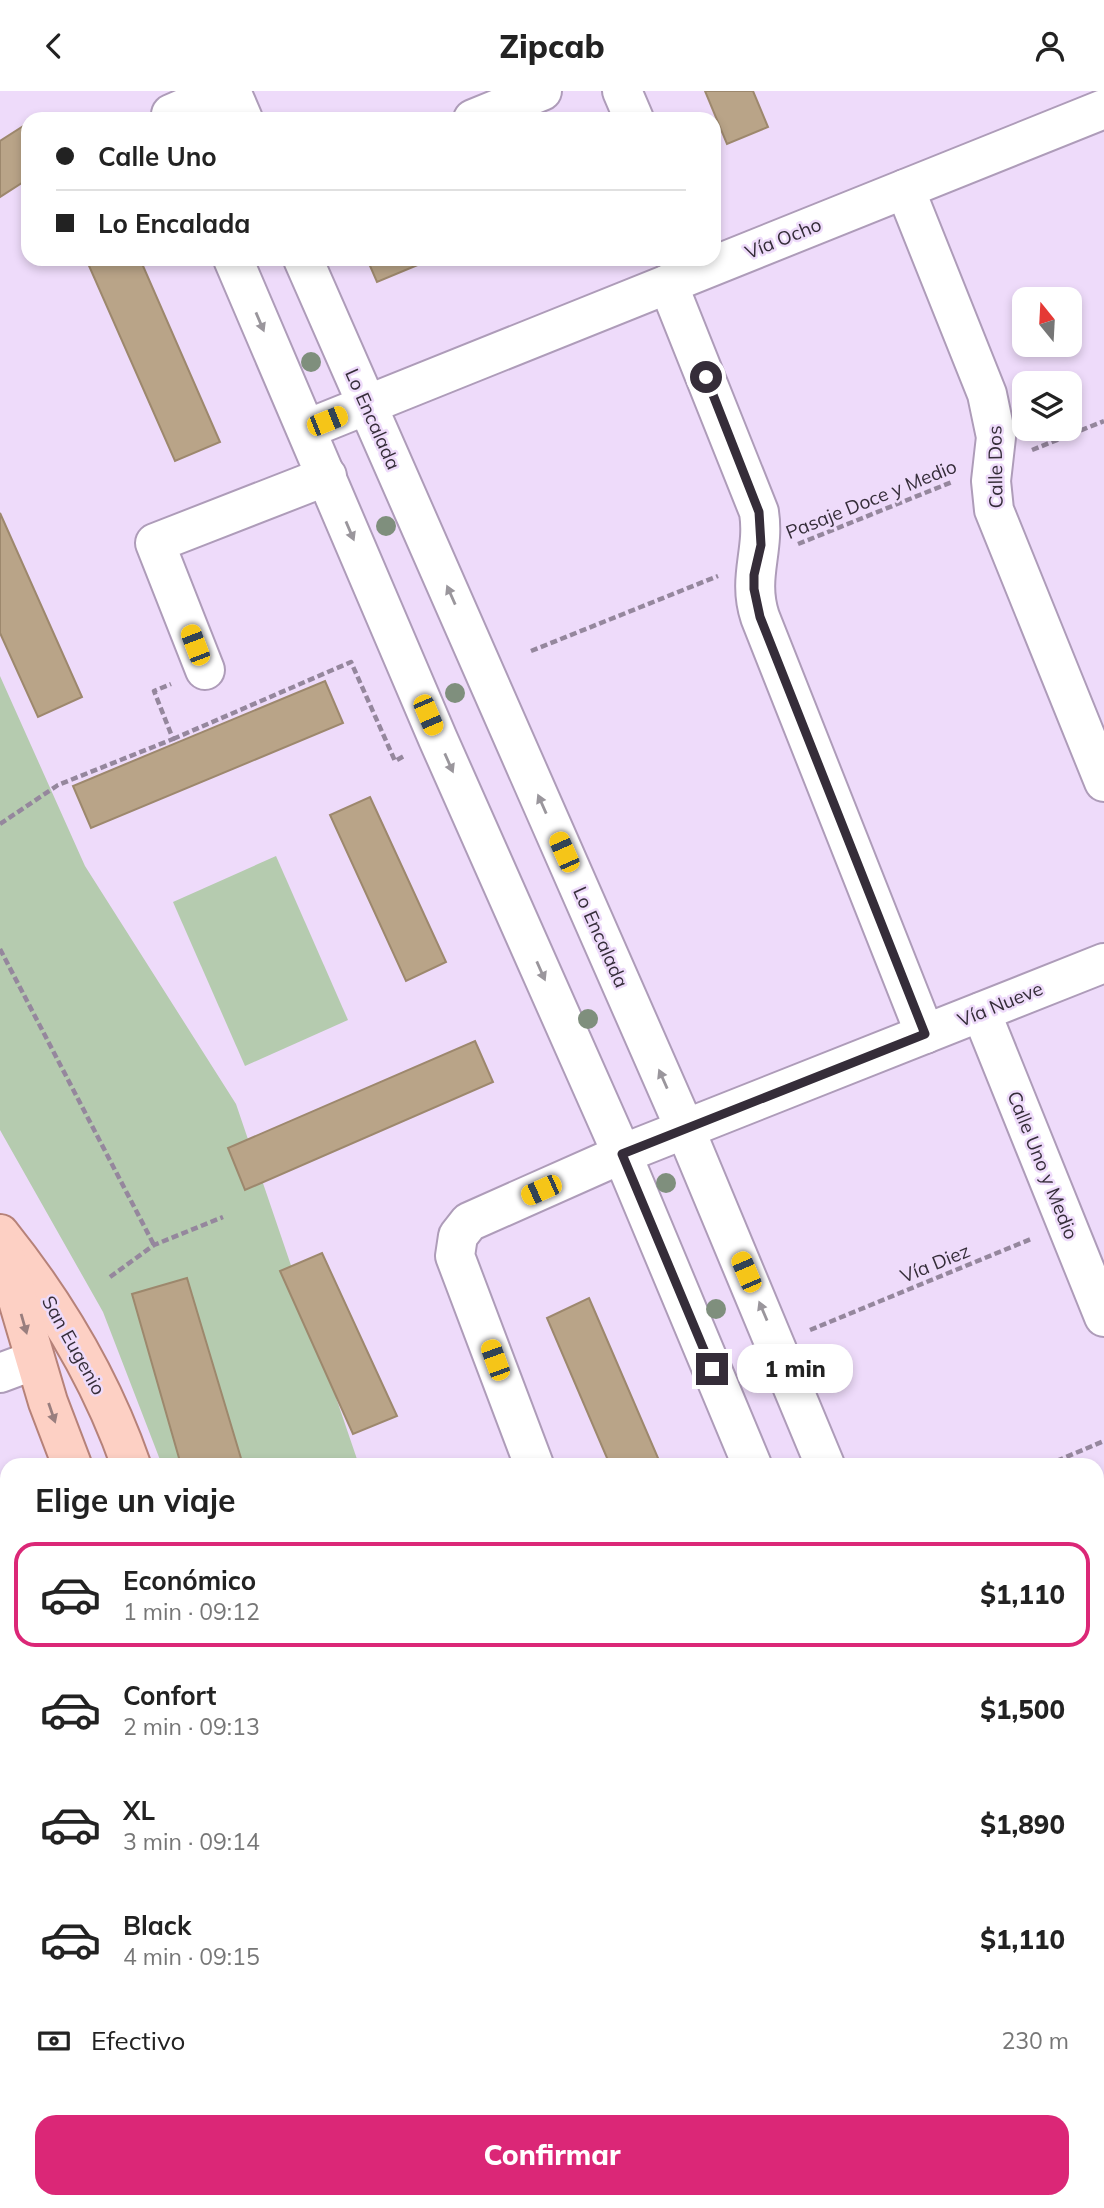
<!DOCTYPE html>
<html lang="es">
<meta charset="utf-8">
<style>
:root{--surface:#fff;--page:#f2f2f2;--text:#222;--muted:#767676;--line:#e0e0e0;--accent:#db2777}
body{margin:0;font-family:Mulish,sans-serif;background:var(--page);color:var(--text);height:100vh;display:flex;flex-direction:column;font-size:26px;white-space:nowrap}
*{box-sizing:border-box;margin:0}
p{font-size:23px;color:var(--muted)}
.icon{flex:none;width:38px;height:38px;fill:none;stroke:currentColor;stroke-width:2;stroke-linecap:round;stroke-linejoin:round}
.map{position:relative;flex:1;overflow:hidden}
.sheet{position:absolute;left:0px;top:1367px;width:1104px;height:751px;display:flex;flex-direction:column;background:var(--surface);border-radius:21px 21px 0 0;box-shadow:0 4px 10px #0003}
.sheet>*{flex:none}
.top-card{position:absolute;left:21px;top:21px;width:700px;height:154px;border-radius:21px;box-shadow:0 4px 10px #0003;display:grid;align-content:center;height:154px;padding:0 35px;background:var(--surface)}
.needle{width:46px;rotate:342deg}
.fabs{position:absolute;left:1012px;top:196px;display:grid;gap:14px}
.fabs a{display:grid;place-items:center;width:70px;height:70px;border-radius:14px;background:var(--surface);box-shadow:0 4px 10px #0003;font-size:35px}
.end{position:absolute;width:32px;height:32px;margin:-16px;border:9px solid #352d39;background:#fff;box-shadow:0 0 0 4px #fff}
.from{border-radius:50%}
.bubble{position:absolute;height:49px;border-radius:21px;background:var(--surface);box-shadow:0 4px 10px #0003;font-size:23px;font-weight:800;line-height:49px;text-align:center}
.car{position:absolute;width:21px;height:42px;margin:-21px -10px;border-radius:9px;box-shadow:0 0 5px 2px #0007;background:linear-gradient(#f5c518 24%,#345 0 40%,#f5c518 0 76%,#345 0 86%,#f5c518 0)}
.top-card b{display:flex;align-items:center;gap:24px;height:66px;font-size:26px}
.top-card b+b{border-top:2px solid var(--line)}
.top-card i{width:18px;height:18px;background:var(--text)}
ul{padding:0;list-style:none}
li{display:flex;align-items:center;gap:21px;height:105px;margin:0 14px 10px;padding:0 21px;border:4px solid transparent;border-radius:21px}
li div{flex:1}
li b{display:block;font-size:26px}
li em{font-style:normal;font-weight:800}
li.on{border-color:var(--accent)}
li>.icon{width:63px;height:63px;stroke-width:1.5}
h2{padding:0 35px;font-size:32px;line-height:84px}
.pay{display:flex;align-items:center;gap:18px;height:77px;padding:0 35px;font-size:26px}
.pay p{margin-inline-start:auto}
.button{display:flex;gap:14px;margin-top:auto;padding:14px 35px}
.button a{flex:1;height:80px;border-radius:21px;background:var(--accent);color:#fff;font-size:28px;font-weight:800;line-height:80px;text-align:center}
header{display:flex;justify-content:space-between;align-items:center;height:91px;padding:0 35px;background:var(--surface);font-size:32px;font-weight:800}
.map>svg:first-child{display:block}
</style>
<header><svg class="icon" aria-label="back" viewBox="0 0 24 24"><path d="M15 5l-7 7 7 7"/></svg>Zipcab<svg class="icon" aria-label="person" viewBox="0 0 24 24"><circle cx="12" cy="8" r="4"/><path d="M4 21q1-7 8-7t8 7"/></svg></header>
<div class="map">
<svg width="1104" height="2117" viewBox="0 0 1104 2117">
<rect width="100%" height="100%" fill="#eedbfa"/>
<g fill="#b5cbaf">
<polygon points="0,585 85,775 236,1013 359,1374 162,1374 103,1221 0,1039"/>
<polygon points="276,765 348,929 245,975 173,811"/>
<polygon points="660,2111 663,2117 416,2117 414,2111"/>
</g>
<g fill="#b9a488" stroke="#9d886d" stroke-width="2">
<polygon points="705,0 753,0 768,36 727,53"/>
<polygon points="28,32 28,88 0,106 0,50"/>
<polygon points="86,168 140,168 220,351 175,370"/>
<polygon points="367,168 432,168 377,191"/>
<polygon points="0,422 82,606 38,626 0,542"/>
<polygon points="325,590 343,632 91,737 73,695"/>
<polygon points="370,706 446,871 406,890 330,724"/>
<polygon points="475,950 493,991 245,1099 228,1057"/>
<polygon points="322,1162 397,1325 353,1343 280,1180"/>
<polygon points="187,1187 243,1374 181,1374 132,1203"/>
<polygon points="589,1207 661,1374 610,1374 547,1227"/>
<polygon points="0,1466 7,1485 7,1612 0,1593"/>
<polygon points="7,1701 7,1748 0,1750 0,1703"/>
<polygon points="7,1825 7,1871 0,1873 0,1828"/>
<polygon points="182,2110 230,2110 232,2117 185,2117"/>
<polygon points="788,2110 905,2110 890,2117 773,2117"/>
</g>
<g fill="none" stroke-linecap="round" stroke-linejoin="round">
<defs>
<g id="minor">
<polyline points="231,0 243,28"/>
<polyline points="622,0 634,28"/>
<polyline points="171,23 223,0"/>
<polyline points="473,28 542,0"/>
<polyline points="905,98 987,303 996,346 991,390 994,419 1104,691"/>
<polyline points="233,168 438,648 622,1063 752,1374"/>
<polyline points="303,168 685,1038 825,1374"/>
<path d="M 668,193 L 759,421 C 765,460 747,486 760,526 L 925,943"/>
<polyline points="307,338 1104,18"/>
<polyline points="205,579 155,452 327,385"/>
<polyline points="981,921 1104,1226"/>
<polyline points="0,1282 35,1269"/>
<polyline points="534,1374 455,1165 458,1145 469,1131 622,1063 1104,872"/>
<polyline points="1097,1602 1104,1600"/>
<polyline points="0,1644 7,1641"/>
<polyline points="0,1924 7,1922"/>
<polyline points="0,1951 7,1969"/>
<polyline points="1097,2022 1104,2038"/>
<polyline points="1060,2110 1063,2117"/>
</g>
<g id="major">
<path d="M 0,1143 C 56,1213 101,1288 131,1374"/>
<polyline points="3,1159 48,1311 72,1374"/>
<polyline points="372,2110 375,2117"/>
</g>
</defs>
<use href="#minor" stroke="#ae9cb9" stroke-width="42"/>
<use href="#major" stroke="#b68279" stroke-width="42"/>
<g stroke="#95879d" stroke-width="4.5" stroke-dasharray="7 3.5" stroke-linecap="butt">
<polyline points="1032,359 1104,330"/>
<polyline points="798,453 952,391"/>
<polyline points="531,560 718,485"/>
<polyline points="173,648 351,571 395,670 406,664"/>
<polyline points="0,733 58,694 173,648 154,600 171,593"/>
<polyline points="0,858 154,1154"/>
<polyline points="110,1186 154,1154 223,1126"/>
<polyline points="810,1239 1031,1148"/>
<polyline points="1047,1374 1104,1350"/>
</g>
<use href="#minor" stroke="#fff" stroke-width="38"/>
<use href="#major" stroke="#fdd0c4" stroke-width="38"/>
</g>
<g fill="#7f8f7d">
<circle cx="311" cy="271" r="10"/>
<circle cx="386" cy="435" r="10"/>
<circle cx="455" cy="602" r="10"/>
<circle cx="588" cy="928" r="10"/>
<circle cx="666" cy="1092" r="10"/>
<circle cx="716" cy="1218" r="10"/>
</g>
<defs><path id="oneway-solid" d="M-6-.8H1V-3.2L6.5 0L1 3.2V.8H-6Z" transform="scale(1.75)"/></defs>
<g fill="#9a969c">
<use href="#oneway-solid" transform="translate(260 231) rotate(67)"/>
<use href="#oneway-solid" transform="translate(350 440) rotate(67)"/>
<use href="#oneway-solid" transform="translate(451 504) rotate(-114)"/>
<use href="#oneway-solid" transform="translate(449 672) rotate(66)"/>
<use href="#oneway-solid" transform="translate(542 713) rotate(-114)"/>
<use href="#oneway-solid" transform="translate(541 880) rotate(66)"/>
<use href="#oneway-solid" transform="translate(663 988) rotate(-114)"/>
<use href="#oneway-solid" transform="translate(763 1220) rotate(-113)"/>
</g>
<g fill="#997e7e">
<use href="#oneway-solid" transform="translate(24 1233) rotate(74)"/>
<use href="#oneway-solid" transform="translate(52 1322) rotate(71)"/>
</g>
<g fill="none" stroke-linecap="round" stroke-linejoin="round">
<polyline stroke="#352d39" stroke-width="9" points="706,286 759,421 761,454 754,484 754,498 760,526 925,943 622,1063 712,1278"/>
</g>
<g text-anchor="middle" stroke-width="5" stroke-linejoin="round" paint-order="stroke">
<g font-size="19" fill="#352d39" stroke="#eedbfa">
<text transform="translate(783 147) rotate(-22)" y="7">Vía Ocho</text>
<text transform="translate(373 328) rotate(66)" y="7">Lo Encalada</text>
<text transform="translate(995 376) rotate(-91)" y="7">Calle Dos</text>
<text transform="translate(871 408) rotate(-22)" y="7">Pasaje Doce y Medio</text>
<text transform="translate(601 846) rotate(66)" y="7">Lo Encalada</text>
<text transform="translate(1000 913) rotate(-22)" y="7">Vía Nueve</text>
<text transform="translate(1043 1074) rotate(68)" y="7">Calle Uno y Medio</text>
<text transform="translate(935 1172) rotate(-22)" y="7">Vía Diez</text>
<text transform="translate(74 1254) rotate(61)" y="7">San Eugenio</text>
</g>
</g>
</svg>
<div class="fabs">
<a><svg class="needle" viewBox="-14 -14 28 28"><path d="M0-13l5 13h-10z" fill="#e53935"/><path d="M0 13l5-13h-10z" fill="#767676"/></svg></a>
<a><svg class="icon" aria-label="layers" viewBox="0 0 24 24"><path d="M12 4l9 5-9 5-9-5zM3 14l9 5 9-5"/></svg></a>
</div>
<i class="end from" style="left:706px;top:286px"></i>
<i class="end" style="left:712px;top:1278px"></i>
<div class="bubble" style="left:737px;top:1253px;width:116px">1 min</div>
<i class="car" style="left:327px;top:330px;rotate:68deg"></i>
<i class="car" style="left:195px;top:554px;rotate:339deg"></i>
<i class="car" style="left:428px;top:624px;rotate:157deg"></i>
<i class="car" style="left:564px;top:761px;rotate:336deg"></i>
<i class="car" style="left:541px;top:1099px;rotate:246deg"></i>
<i class="car" style="left:746px;top:1181px;rotate:337deg"></i>
<i class="car" style="left:495px;top:1269px;rotate:340deg"></i>
<div class="top-card">
<b><i class="from"></i>Calle Uno</b>
<b><i></i>Lo Encalada</b>
</div>
<section class="sheet">
<h2>Elige un viaje</h2>
<ul>
<li class="on"><svg class="icon" aria-label="car" viewBox="0 0 24 24"><path d="M5 17H2v-5l4-1 3-4h7l3 4 3 1v5h-3M9 17h6M6 11h13"/><circle cx="7" cy="17" r="2"/><circle cx="17" cy="17" r="2"/></svg><div><b>Económico</b><p>1 min · 09:12</p></div><em>$1,110</em></li>
<li><svg class="icon" aria-label="car" viewBox="0 0 24 24"><path d="M5 17H2v-5l4-1 3-4h7l3 4 3 1v5h-3M9 17h6M6 11h13"/><circle cx="7" cy="17" r="2"/><circle cx="17" cy="17" r="2"/></svg><div><b>Confort</b><p>2 min · 09:13</p></div><em>$1,500</em></li>
<li><svg class="icon" aria-label="car" viewBox="0 0 24 24"><path d="M5 17H2v-5l4-1 3-4h7l3 4 3 1v5h-3M9 17h6M6 11h13"/><circle cx="7" cy="17" r="2"/><circle cx="17" cy="17" r="2"/></svg><div><b>XL</b><p>3 min · 09:14</p></div><em>$1,890</em></li>
<li><svg class="icon" aria-label="car" viewBox="0 0 24 24"><path d="M5 17H2v-5l4-1 3-4h7l3 4 3 1v5h-3M9 17h6M6 11h13"/><circle cx="7" cy="17" r="2"/><circle cx="17" cy="17" r="2"/></svg><div><b>Black</b><p>4 min · 09:15</p></div><em>$1,110</em></li>
</ul>
<div class="pay"><svg class="icon" aria-label="cash" viewBox="0 0 24 24"><path d="M3 7h18v10H3z"/><circle cx="12" cy="12" r="2"/></svg>Efectivo<p>230 m</p></div>
<div class="button"><a>Confirmar</a></div>
</section>
</div>
